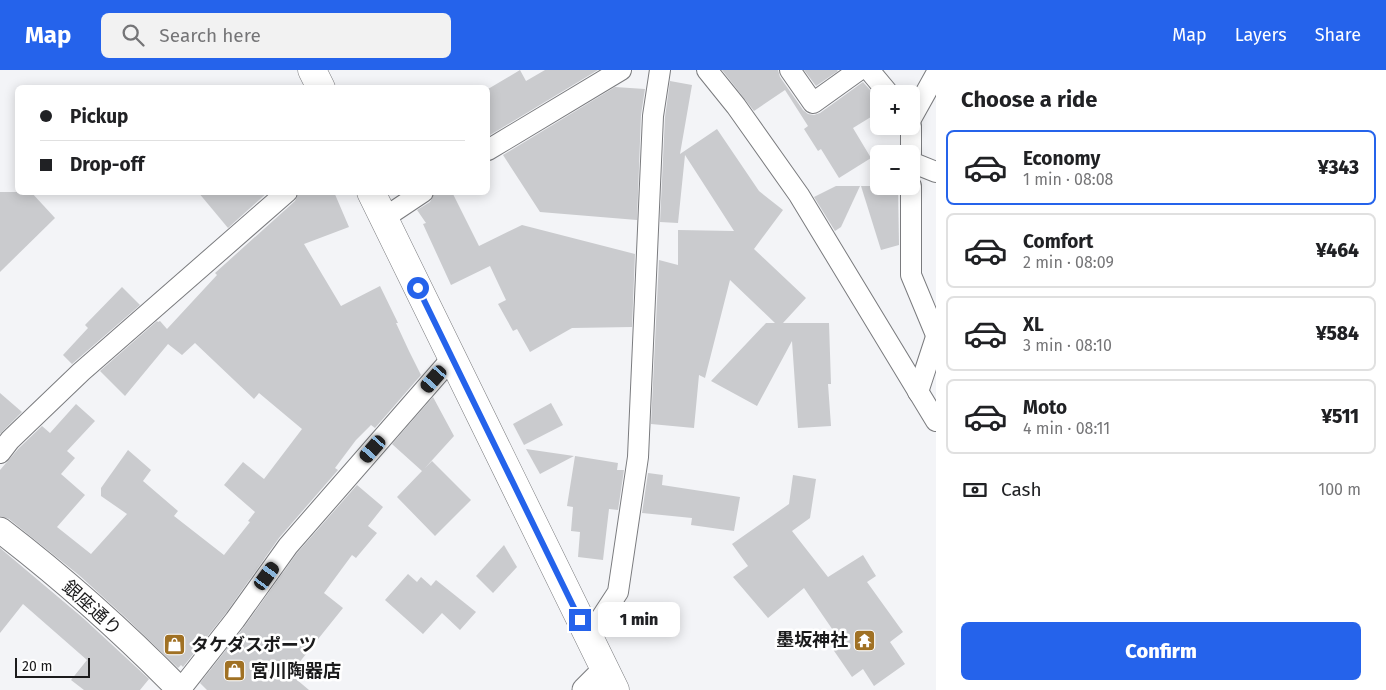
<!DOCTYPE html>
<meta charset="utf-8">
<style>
:root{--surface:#fff;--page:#f2f2f2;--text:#202124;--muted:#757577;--line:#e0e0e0;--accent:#2563eb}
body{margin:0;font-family:"Fira Sans","Noto Sans JP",sans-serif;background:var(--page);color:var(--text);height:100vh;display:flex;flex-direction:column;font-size:19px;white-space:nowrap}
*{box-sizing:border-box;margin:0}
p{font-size:16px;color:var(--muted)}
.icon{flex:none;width:28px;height:28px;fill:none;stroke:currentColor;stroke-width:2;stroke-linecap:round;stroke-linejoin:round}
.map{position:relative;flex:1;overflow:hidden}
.details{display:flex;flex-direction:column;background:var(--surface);width:450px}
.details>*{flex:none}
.hud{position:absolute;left:15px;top:15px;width:475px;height:110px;border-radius:8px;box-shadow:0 2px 12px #0003;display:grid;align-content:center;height:110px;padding:0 25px;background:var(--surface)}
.fabs{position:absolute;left:870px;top:15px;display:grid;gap:10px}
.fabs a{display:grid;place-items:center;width:50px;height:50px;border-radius:8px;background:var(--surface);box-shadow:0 2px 12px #0003;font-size:25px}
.scale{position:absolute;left:15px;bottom:12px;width:75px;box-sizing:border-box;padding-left:5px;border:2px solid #1b1b1c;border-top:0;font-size:14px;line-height:18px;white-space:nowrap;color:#1b1b1c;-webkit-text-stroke:4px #fff;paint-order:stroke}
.end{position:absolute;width:22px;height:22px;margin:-11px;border:6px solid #2563eb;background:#fff;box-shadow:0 0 0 2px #fff}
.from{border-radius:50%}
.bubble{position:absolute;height:35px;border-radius:8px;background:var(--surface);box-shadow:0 2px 12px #0003;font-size:16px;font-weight:800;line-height:35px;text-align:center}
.car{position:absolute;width:15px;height:30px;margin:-15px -8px;border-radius:6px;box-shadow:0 0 4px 1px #0007;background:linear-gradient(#222 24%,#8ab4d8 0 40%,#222 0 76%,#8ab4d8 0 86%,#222 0)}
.hud b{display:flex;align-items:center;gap:18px;height:48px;font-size:19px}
.hud b+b{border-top:1px solid var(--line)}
.hud i{width:12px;height:12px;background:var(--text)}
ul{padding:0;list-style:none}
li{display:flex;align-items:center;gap:15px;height:75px;margin:0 10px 8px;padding:0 15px;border:2px solid var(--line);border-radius:8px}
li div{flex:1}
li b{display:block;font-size:19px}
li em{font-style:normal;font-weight:800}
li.on{border-color:var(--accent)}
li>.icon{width:45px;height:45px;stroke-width:1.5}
h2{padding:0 25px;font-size:22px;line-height:60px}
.pay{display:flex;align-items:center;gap:12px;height:55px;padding:0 25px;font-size:19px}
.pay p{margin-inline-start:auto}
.action{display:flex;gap:10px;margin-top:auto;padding:10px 25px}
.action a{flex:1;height:58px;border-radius:8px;background:var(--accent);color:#fff;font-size:20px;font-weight:800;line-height:58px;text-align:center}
header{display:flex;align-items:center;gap:30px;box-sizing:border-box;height:70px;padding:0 25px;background:var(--accent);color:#fff}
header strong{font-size:24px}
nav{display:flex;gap:28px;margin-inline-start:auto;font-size:18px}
.search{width:350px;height:45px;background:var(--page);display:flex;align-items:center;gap:12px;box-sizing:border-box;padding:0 18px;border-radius:8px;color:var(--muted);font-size:19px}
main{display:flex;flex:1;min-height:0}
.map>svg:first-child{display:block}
</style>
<header>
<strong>Map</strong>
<div class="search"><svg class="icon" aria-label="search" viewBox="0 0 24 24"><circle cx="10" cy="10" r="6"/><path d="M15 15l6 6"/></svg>Search here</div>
<nav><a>Map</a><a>Layers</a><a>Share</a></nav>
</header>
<main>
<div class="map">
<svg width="936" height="620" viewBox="0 0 936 620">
<rect width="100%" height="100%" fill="#f3f4f7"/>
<g fill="#cacbce">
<polygon points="520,0 526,11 545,0 598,0 490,65 488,62 488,19"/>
<polygon points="722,0 778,0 780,7 803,40 808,44 814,45 820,43 863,12 879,30 879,42 853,58 871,88 839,108 821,79 818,81 804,59 808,56 785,20 754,41"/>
<polygon points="804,0 837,0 838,1 816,16"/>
<polygon points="670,11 692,15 680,84 717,59 759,121 783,140 754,179 806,228 783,253 829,253 831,314 828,314 831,356 798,358 792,271 757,336 711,311 766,253 775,253 730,210 705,308 699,305 694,358 651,354 659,190 678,195 678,160 734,161 685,85 678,153 660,152 665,47"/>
<polygon points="615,17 645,19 641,45 637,150 540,142 503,85"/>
<polygon points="836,116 860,116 841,157 835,161 814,127"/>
<polygon points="861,116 898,116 899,175 881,180"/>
<polygon points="0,122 31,122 55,148 0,202"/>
<polygon points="198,122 268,122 228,158"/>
<polygon points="299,122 334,122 349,157 304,174 341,236 380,216 398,253 396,253 409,281 421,305 375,358 371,355 356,370 335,398 338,400 279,468 226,543 183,597 181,595 178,598 125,547 80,506 9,449 0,446 0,400 19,378 42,356 50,363 76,334 95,351 67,381 75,388 61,404 85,425 57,457 91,484 127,444 101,426 101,418 128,380 151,400 143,411 178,441 174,446 224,485 250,452 248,451 255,442 224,415 243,392 264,409 302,359 259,323 254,329 195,273 182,285 168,274 125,326 100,301 157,251 158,252 160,251 167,259 217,205 215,203 295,131"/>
<polygon points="435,122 452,122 479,176 522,155 635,184 632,257 572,258 530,282 517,259 513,261 498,234 506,230 490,196 451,215 423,154 426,153 417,140 430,132"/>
<polygon points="122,217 140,235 72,294 63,285 88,258 85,255"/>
<polygon points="0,323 22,342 0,364"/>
<polygon points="433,327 454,366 425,398 432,391 471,430 435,466 397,427 422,401 392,374"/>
<polygon points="551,333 563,355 524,375 513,354"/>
<polygon points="526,379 574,386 540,404"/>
<polygon points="575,386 618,393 617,400 624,400 618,440 609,439 603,490 578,487 580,462 571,461 573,437 567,436"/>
<polygon points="648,403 663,405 662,415 740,427 734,461 691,455 692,448 642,443"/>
<polygon points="793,405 816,409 810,448 792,461 828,507 863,485 876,506 867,512 903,562 890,572 905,594 874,616 863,599 852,607 830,575 839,569 804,518 768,548 733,507 748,496 732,474 789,434"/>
<polygon points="357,415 383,437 368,456 377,463 356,488 352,485 324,523 343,538 290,604 309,620 207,620 200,613 244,557 297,483"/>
<polygon points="504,475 517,497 493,523 476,506"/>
<polygon points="0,478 83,548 149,609 140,620 84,620 71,610 87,590 23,534 0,563"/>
<polygon points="408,504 417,512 421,507 431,516 436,510 476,542 460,560 442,543 423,564 385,530"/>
</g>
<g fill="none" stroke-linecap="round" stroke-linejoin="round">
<defs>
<g id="minor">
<polyline points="707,0 736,36 799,125 936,351"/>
<polyline points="790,0 813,33 859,0"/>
<polyline points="869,0 889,24"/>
<polyline points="911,49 936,4"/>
<polyline points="488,80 621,0"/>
<polyline points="911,84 911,56"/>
<polyline points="911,92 936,102"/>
<polyline points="911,116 911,205 936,265"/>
<polyline points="384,148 423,122"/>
<polyline points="918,322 936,267"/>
<polyline points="0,383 10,370 81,302 287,122"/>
<polyline points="588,568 618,522 638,387 653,46 660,0"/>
<polyline points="180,620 235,550 288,476 452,288"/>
</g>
<g id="tertiary">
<path d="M 0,460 C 64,509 124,563 180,620"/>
<polyline points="585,620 604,601"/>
</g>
<g id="secondary">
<polyline points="312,0 321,18"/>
<polyline points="371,122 615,620"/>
</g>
</defs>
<use href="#minor" stroke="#7a7b7e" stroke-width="22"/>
<use href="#tertiary" stroke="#7a7b7e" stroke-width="27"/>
<use href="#secondary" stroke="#7a7b7e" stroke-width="29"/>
<use href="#minor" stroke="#fff" stroke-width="20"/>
<use href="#tertiary" stroke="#fff" stroke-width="25"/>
<use href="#secondary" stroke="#fff" stroke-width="28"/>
</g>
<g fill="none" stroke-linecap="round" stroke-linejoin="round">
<polyline stroke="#2563eb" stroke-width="6" points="418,218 580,550"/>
</g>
<defs>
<symbol id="temple-square" viewBox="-11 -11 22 22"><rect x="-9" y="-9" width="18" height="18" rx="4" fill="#a07124" stroke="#fff"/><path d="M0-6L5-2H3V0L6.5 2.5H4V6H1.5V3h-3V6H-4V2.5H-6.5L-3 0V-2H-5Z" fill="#fff"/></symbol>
<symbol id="shop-square" viewBox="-11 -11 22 22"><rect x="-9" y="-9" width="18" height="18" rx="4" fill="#a07124" stroke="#fff"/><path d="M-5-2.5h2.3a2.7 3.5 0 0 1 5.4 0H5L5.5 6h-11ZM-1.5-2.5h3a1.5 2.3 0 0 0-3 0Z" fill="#fff"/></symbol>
</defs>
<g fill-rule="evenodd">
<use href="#temple-square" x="852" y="558" width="25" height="25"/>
<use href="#shop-square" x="162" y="562" width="25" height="25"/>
<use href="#shop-square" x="222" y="588" width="25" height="25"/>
</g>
<g text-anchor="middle" stroke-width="5" stroke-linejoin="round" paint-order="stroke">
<g font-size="18" fill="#1b1b1c" stroke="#fff">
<text transform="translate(92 538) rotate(42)" y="6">銀座通り</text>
</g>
<g font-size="18" font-weight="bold" fill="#1b1b1c" stroke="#fff" text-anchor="start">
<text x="848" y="576" text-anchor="end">墨坂神社</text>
<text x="191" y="581">タケダスポーツ</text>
<text x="251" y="607">宮川陶器店</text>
</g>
</g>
</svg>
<div class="fabs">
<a>+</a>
<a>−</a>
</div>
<div class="scale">20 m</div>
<i class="end from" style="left:418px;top:218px"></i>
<i class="end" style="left:580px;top:550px"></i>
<div class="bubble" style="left:598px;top:532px;width:82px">1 min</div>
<i class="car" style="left:434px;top:309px;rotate:221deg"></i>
<i class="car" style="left:373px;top:379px;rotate:221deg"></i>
<i class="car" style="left:267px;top:506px;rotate:36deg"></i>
<div class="hud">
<b><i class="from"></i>Pickup</b>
<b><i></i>Drop-off</b>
</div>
</div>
<section class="details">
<h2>Choose a ride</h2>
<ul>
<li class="on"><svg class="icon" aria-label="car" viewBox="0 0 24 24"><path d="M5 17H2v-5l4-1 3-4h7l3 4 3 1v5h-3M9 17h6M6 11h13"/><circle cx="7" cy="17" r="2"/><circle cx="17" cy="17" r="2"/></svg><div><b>Economy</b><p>1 min · 08:08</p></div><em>¥343</em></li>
<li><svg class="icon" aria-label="car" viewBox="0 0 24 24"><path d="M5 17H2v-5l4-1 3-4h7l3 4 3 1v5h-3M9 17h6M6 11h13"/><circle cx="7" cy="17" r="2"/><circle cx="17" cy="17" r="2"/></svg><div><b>Comfort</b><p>2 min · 08:09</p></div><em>¥464</em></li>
<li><svg class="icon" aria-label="car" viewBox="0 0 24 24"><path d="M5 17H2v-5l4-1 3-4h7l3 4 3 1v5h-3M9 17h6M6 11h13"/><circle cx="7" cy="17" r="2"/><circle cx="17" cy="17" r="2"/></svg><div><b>XL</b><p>3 min · 08:10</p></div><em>¥584</em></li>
<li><svg class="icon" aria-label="car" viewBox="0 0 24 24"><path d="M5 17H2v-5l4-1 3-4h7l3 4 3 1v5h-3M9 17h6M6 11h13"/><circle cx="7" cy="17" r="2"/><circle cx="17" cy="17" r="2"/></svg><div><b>Moto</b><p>4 min · 08:11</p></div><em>¥511</em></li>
</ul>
<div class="pay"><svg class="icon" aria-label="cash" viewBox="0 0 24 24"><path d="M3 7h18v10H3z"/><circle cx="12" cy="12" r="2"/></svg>Cash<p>100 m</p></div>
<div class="action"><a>Confirm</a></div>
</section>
</main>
